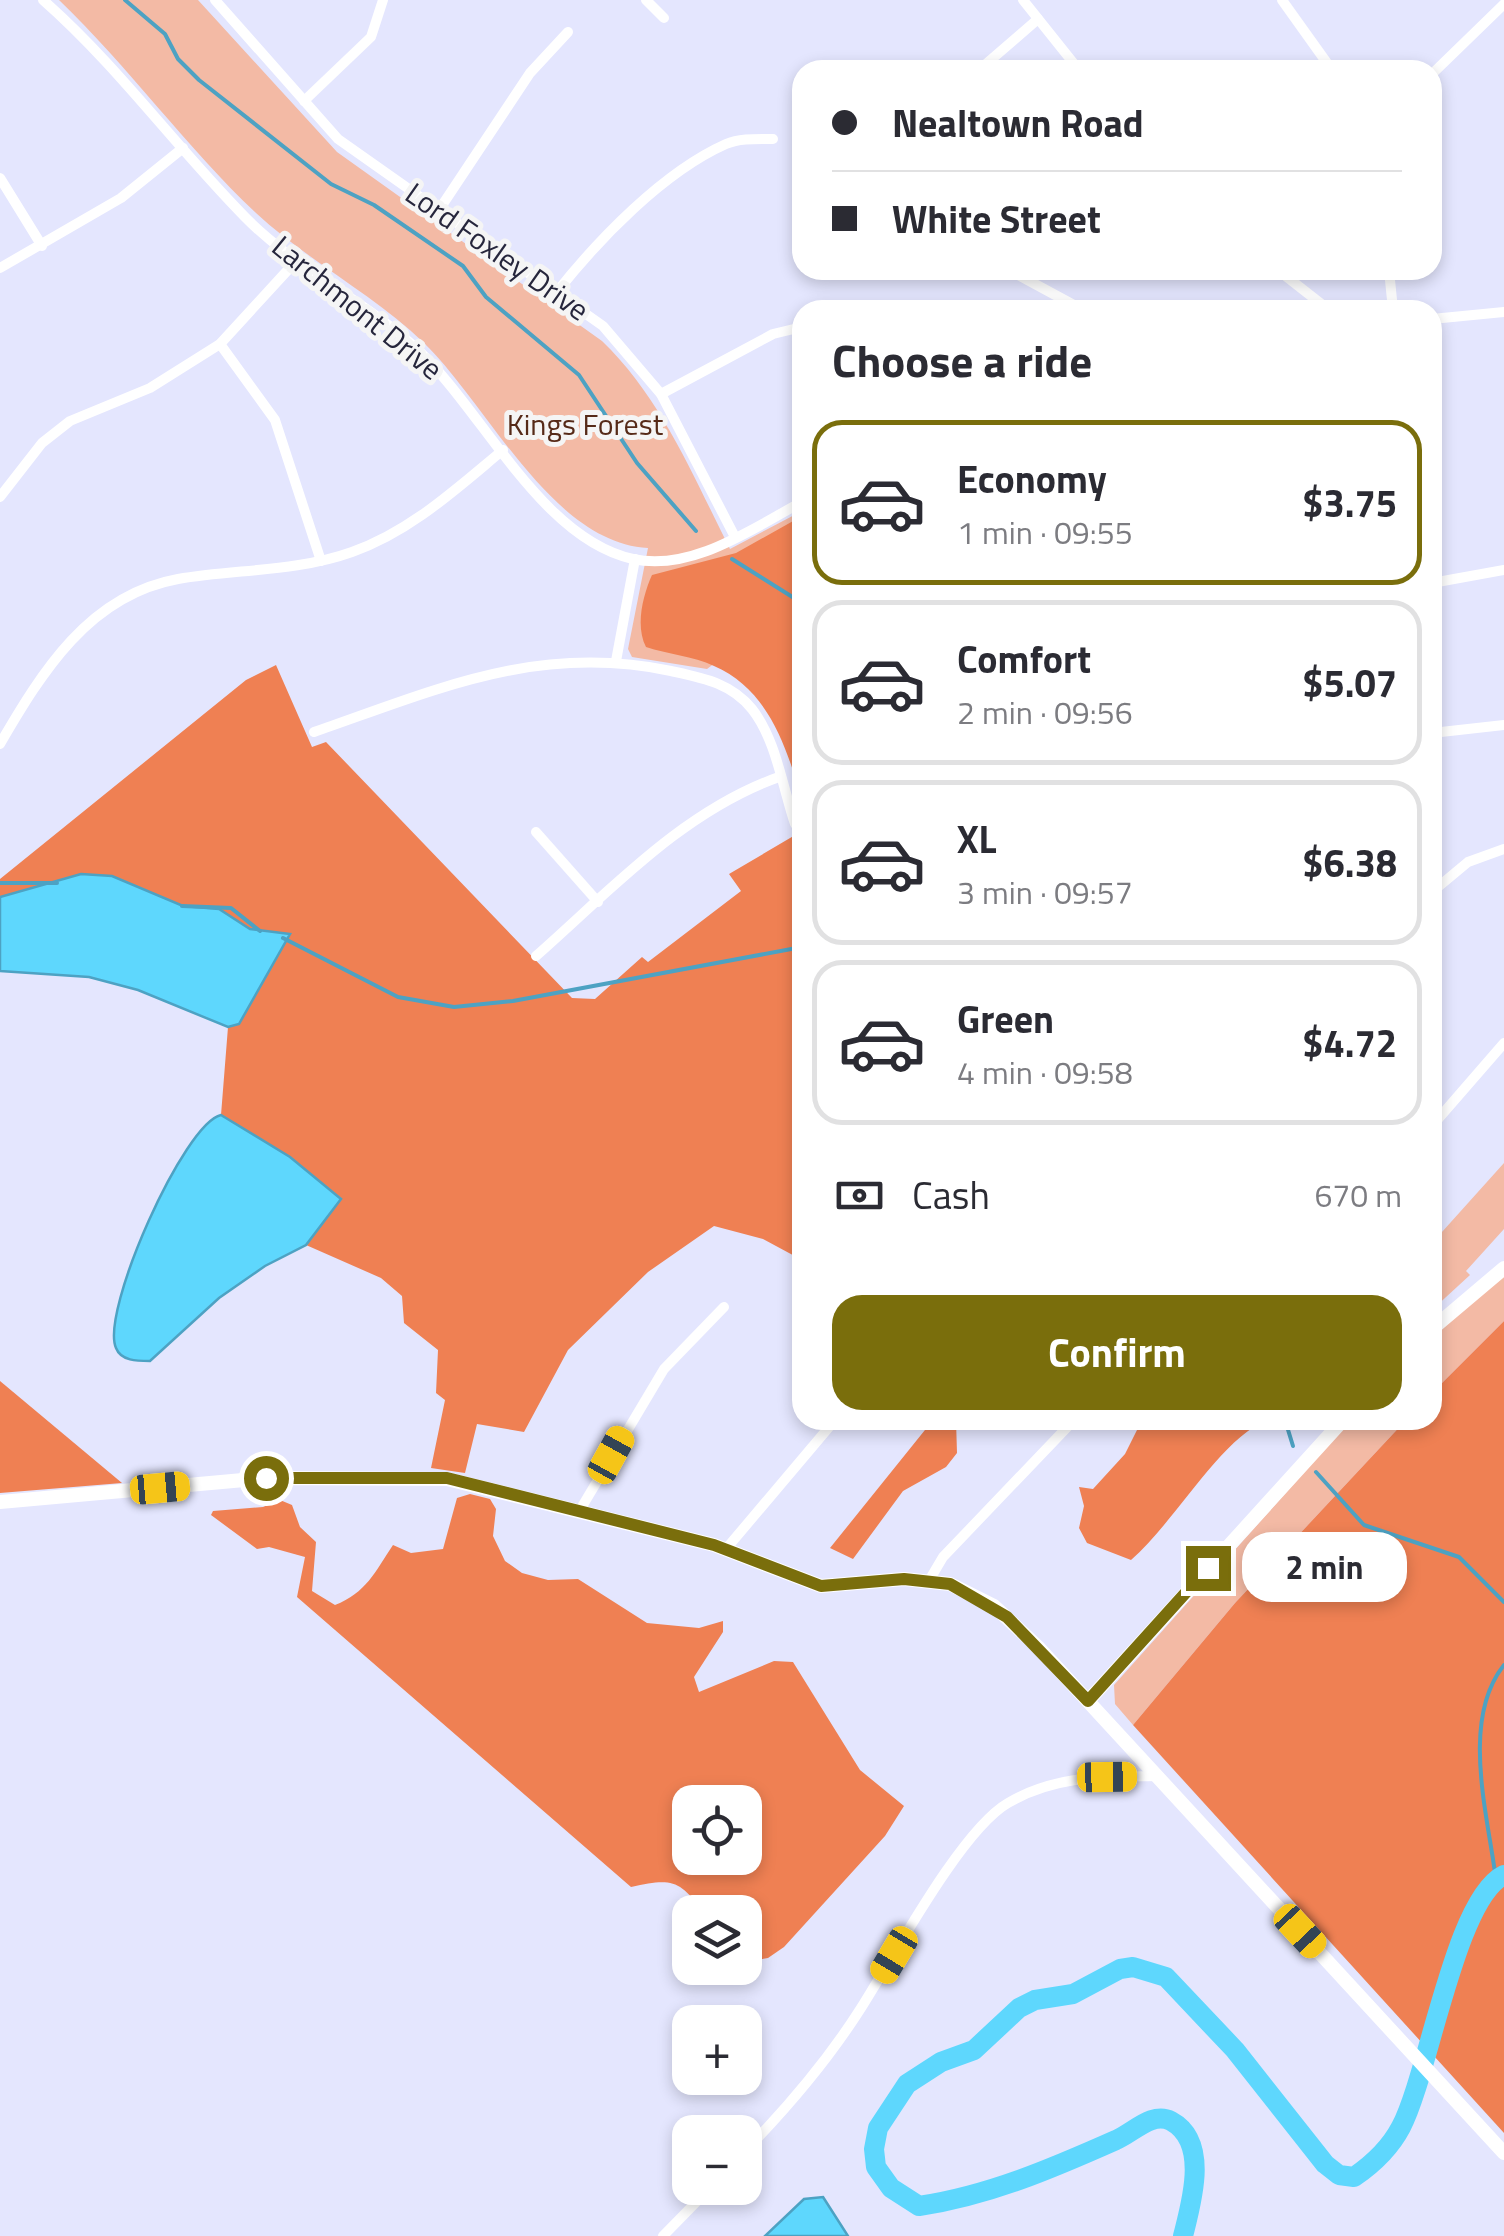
<!DOCTYPE html>
<meta charset="utf-8">
<style>
:root{--surface:#fff;--page:#f2f2f3;--text:#2b2b33;--muted:#7c7c81;--line:#e1e1e2;--accent:#7a6e0c}
body{margin:0;font-family:"Titillium Web",sans-serif;background:var(--page);color:var(--text);height:100vh;display:flex;flex-direction:column;font-size:38px;white-space:nowrap}
*{box-sizing:border-box;margin:0}
p{font-size:32px;color:var(--muted)}
.icon{flex:none;width:55px;height:55px;fill:none;stroke:currentColor;stroke-width:2;stroke-linecap:round;stroke-linejoin:round}
.map{position:relative;flex:1;overflow:hidden}
.sheet{position:absolute;left:792px;top:300px;width:650px;height:1130px;display:flex;flex-direction:column;background:var(--surface);border-radius:30px;box-shadow:0 5px 15px #0003}
.sheet>*{flex:none}
.guide{position:absolute;left:792px;top:60px;width:650px;height:220px;border-radius:30px;box-shadow:0 5px 15px #0003;display:grid;align-content:center;height:220px;padding:0 40px;background:var(--surface)}
.tools{position:absolute;left:672px;top:1785px;display:grid;gap:20px}
.tools a{display:grid;place-items:center;width:90px;height:90px;border-radius:20px;background:var(--surface);box-shadow:0 5px 15px #0003;font-size:50px}
.end{position:absolute;width:45px;height:45px;margin:-22px;border:12px solid #7a6e0c;background:#fff;box-shadow:0 0 0 5px #fff}
.from{border-radius:50%}
.bubble{position:absolute;height:70px;border-radius:30px;background:var(--surface);box-shadow:0 5px 15px #0003;font-size:32px;font-weight:700;line-height:70px;text-align:center}
.car{position:absolute;width:30px;height:60px;margin:-30px -15px;border-radius:12px;box-shadow:0 0 8px 2px #0007;background:linear-gradient(#f5c518 24%,#345 0 40%,#f5c518 0 76%,#345 0 86%,#f5c518 0)}
.guide b{display:flex;align-items:center;gap:35px;height:95px;font-size:38px}
.guide b+b{border-top:2px solid var(--line)}
.guide i{width:25px;height:25px;background:var(--text)}
ul{padding:0;list-style:none}
li{display:flex;align-items:center;gap:30px;height:165px;margin:0 20px 15px;padding:0 20px;border:5px solid var(--line);border-radius:30px}
li div{flex:1}
li b{display:block;font-size:38px}
li em{font-style:normal;font-weight:700}
li.current{border-color:var(--accent)}
li>.icon{width:90px;height:90px;stroke-width:1.5}
h2{padding:0 40px;font-size:45px;line-height:120px}
.pay{display:flex;align-items:center;gap:25px;height:110px;padding:0 40px;font-size:38px}
.pay p{margin-inline-start:auto}
.primary-button{display:flex;gap:20px;margin-top:auto;padding:20px 40px}
.primary-button a{flex:1;height:115px;border-radius:30px;background:var(--accent);color:#fff;font-size:40px;font-weight:700;line-height:115px;text-align:center}
.map>svg:first-child{display:block}
</style>
<div class="map">
<svg width="1504" height="2236" viewBox="0 0 1504 2236">
<rect width="100%" height="100%" fill="#e4e6fe"/>
<g fill="#f3baa5">
<path d="M 59,0 L 198,0 L 337,152 L 602,341 C 662,399 693,476 730,549 L 802,511 L 802,603 L 798,600 L 707,669 L 632,657 L 628,649 L 648,548 C 552,543 488,405 424,343 C 373,294 308,261 256,213 C 186,147 129,67 59,0 Z"/>
<polygon points="1504,1163 1504,1229 1466,1271 1470,1275 1433,1309 1433,1242"/>
<polygon points="1504,1275 1504,1321 1433,1392 1433,1336"/>
<polygon points="1351,1420 1406,1420 1235,1603 1133,1725 1115,1704 1114,1685"/>
</g>
<g fill="#ef8053" fill-rule="evenodd">
<path d="M 802,516 L 802,799 C 786,747 769,690 714,666 C 693,656 667,654 646,647 C 635,626 643,595 652,575 L 736,553 Z"/>
<polygon points="276,665 312,747 326,742 572,998 595,999 642,957 648,962 741,891 729,874 802,831 802,1260 763,1239 714,1226 648,1272 568,1350 524,1432 477,1424 465,1473 431,1468 445,1400 436,1393 438,1350 404,1323 402,1296 381,1278 306,1245 341,1198 290,1157 221,1115 228,1027 239,1024 289,934 250,929 219,909 183,906 112,876 0,897 0,879 246,680"/>
<polygon points="1504,1321 1504,2133 1133,1725 1235,1603 1406,1420 1432,1420 1433,1392"/>
<polygon points="0,1381 122,1483 0,1493"/>
<polygon points="933,1420 956,1420 957,1453 946,1467 903,1491 853,1559 830,1548"/>
<path d="M 1142,1420 L 1267,1420 C 1220,1439 1175,1522 1131,1560 L 1087,1543 L 1079,1528 L 1084,1506 L 1079,1487 L 1093,1489 L 1125,1454 Z"/>
<path d="M 470,1494 L 490,1499 L 496,1509 L 493,1536 L 505,1561 L 522,1573 L 548,1580 L 578,1579 L 647,1623 L 699,1628 L 723,1621 L 723,1632 L 694,1677 L 699,1692 L 774,1661 L 793,1662 L 860,1770 L 904,1806 L 885,1836 L 784,1947 L 768,1958 L 745,1962 L 745,1912 L 702,1912 C 680,1878 669,1879 631,1887 L 297,1597 L 305,1557 L 269,1547 L 257,1549 L 211,1515 L 213,1511 L 263,1507 L 280,1500 L 292,1505 L 300,1527 L 316,1542 L 312,1591 L 335,1605 C 366,1593 375,1572 393,1545 L 411,1553 L 443,1549 L 457,1498 ZM 745,1802 L 745,1858 L 690,1858 L 690,1802 Z"/>
</g>
<g fill="#5ed7fd" stroke="#4da2c3" stroke-width="2.5">
<polygon points="81,874 112,876 183,906 219,909 250,929 290,934 239,1024 228,1027 138,990 89,977 0,971 0,897"/>
<path d="M 221,1115 L 290,1157 L 341,1199 L 306,1245 L 265,1266 L 219,1298 L 150,1361 C 137,1361 121,1361 116,1348 C 100,1312 184,1123 221,1115 Z"/>
<polygon points="823,2197 848,2236 765,2236 804,2199"/>
</g>
<g fill="none" stroke-linecap="round" stroke-linejoin="round">
<g stroke="#4da2c3" stroke-width="4">
<polyline points="125,0 165,34 178,59 199,80 331,184 374,205 463,266 486,297 579,375 637,463 696,531"/>
<polyline points="732,559 802,603"/>
<polyline points="0,883 57,883"/>
<polyline points="182,906 231,908 260,931"/>
<polyline points="283,938 398,997 454,1007 513,1001 802,947"/>
<polyline points="1285,1420 1293,1446"/>
<polyline points="1316,1472 1364,1525 1459,1557 1504,1602"/>
<path d="M 1496,1880 C 1488,1815 1460,1720 1504,1665"/>
</g>
<path stroke="#5ed7fd" stroke-width="20" d="M 1183,2236 C 1191,2204 1210,2142 1171,2121 C 1152,2111 1133,2133 1116,2140 C 1053,2168 988,2196 919,2206 L 891,2188 L 876,2167 L 874,2149 L 878,2128 L 907,2084 L 941,2062 L 974,2050 L 1019,2008 L 1035,2000 L 1073,1994 L 1120,1969 L 1133,1967 L 1166,1977 L 1235,2050 L 1325,2164 L 1339,2175 L 1354,2177 C 1373,2164 1390,2148 1401,2127 C 1429,2074 1455,1899 1504,1875"/>
<g stroke="#fff" stroke-width="10">
<path d="M 43,0 C 118,66 175,146 245,217 C 296,269 366,301 419,351 C 484,413 542,539 633,559 C 692,572 753,528 802,502"/>
<polyline points="215,0 338,139 603,326 661,394 735,537"/>
<polyline points="646,0 664,18"/>
<polyline points="1023,0 1079,70"/>
<polyline points="1282,0 1332,70"/>
<polyline points="979,70 1038,19"/>
<polyline points="1432,74 1504,4"/>
<polyline points="304,101 371,37 383,0"/>
<polyline points="0,178 42,246"/>
<polyline points="439,210 530,73 568,32"/>
<polyline points="0,268 121,198 183,148"/>
<polyline points="1009,270 1083,310"/>
<polyline points="1278,270 1329,310"/>
<polyline points="1389,270 1393,310"/>
<path d="M 556,293 C 598,240 663,172 726,144 C 740,138 757,139 773,139"/>
<polyline points="1432,319 1504,312"/>
<polyline points="220,344 275,420 321,561"/>
<polyline points="661,394 773,334 802,327"/>
<polyline points="0,497 42,443 70,421 150,388 220,344 297,260"/>
<polyline points="1432,583 1504,570"/>
<polyline points="616,661 635,559"/>
<path d="M 314,732 C 438,689 538,643 671,671 C 703,678 731,683 752,709 C 776,739 783,789 795,824"/>
<polyline points="1432,733 1504,725"/>
<path d="M 0,744 C 42,672 89,595 178,579 C 236,569 296,572 352,552 C 410,532 457,488 503,450"/>
<polyline points="536,832 598,902"/>
<polyline points="1432,892 1468,862 1504,849"/>
<path d="M 536,956 C 611,890 683,811 779,777"/>
<polyline points="1432,1126 1504,1043"/>
<polyline points="580,1510 664,1369 724,1307"/>
<polyline points="726,1549 835,1420"/>
<polyline points="930,1579 943,1557 1074,1420"/>
<path d="M 745,2151 C 788,2107 828,2060 861,2008 C 893,1958 961,1830 1008,1803 C 1055,1775 1104,1777 1157,1776"/>
<polyline points="663,2236 710,2188"/>
</g>
<g stroke="#fff" stroke-width="14">
<polyline points="1432,1329 1504,1268"/>
<polyline points="0,1502 266,1478 447,1479 714,1545 821,1586 904,1579 950,1584 994,1606 1038,1647 1504,2153"/>
<polyline points="1088,1701 1343,1420"/>
</g>
</g>
<g fill="none" stroke-linecap="round" stroke-linejoin="round">
<polyline stroke="#7a6e0c" stroke-width="12" points="266,1478 447,1478 714,1545 821,1586 904,1579 950,1584 1007,1617 1088,1701 1208,1568"/>
</g>
<g text-anchor="middle" stroke-width="10" stroke-linejoin="round" paint-order="stroke">
<g font-size="30" fill="#26263c" stroke="#f5f5f5">
<text transform="translate(497 252) rotate(35)" y="10">Lord Foxley Drive</text>
<text transform="translate(357 308) rotate(39)" y="10">Larchmont Drive</text>
</g>
<g font-size="30" fill="#562a18" stroke="#f5f5f5">
<text x="585" y="435">Kings Forest</text>
</g>
</g>
</svg>
<div class="tools">
<a><svg class="icon" aria-label="locate" viewBox="0 0 24 24"><circle cx="12" cy="12" r="6"/><path d="M12 2v4M12 18v4M2 12h4M18 12h4"/></svg></a>
<a><svg class="icon" aria-label="layers" viewBox="0 0 24 24"><path d="M12 4l9 5-9 5-9-5zM3 14l9 5 9-5"/></svg></a>
<a>+</a>
<a>−</a>
</div>
<i class="end from" style="left:266px;top:1478px"></i>
<i class="end" style="left:1208px;top:1568px"></i>
<div class="bubble" style="left:1242px;top:1532px;width:165px">2 min</div>
<i class="car" style="left:611px;top:1455px;rotate:29deg"></i>
<i class="car" style="left:160px;top:1488px;rotate:85deg"></i>
<i class="car" style="left:1107px;top:1777px;rotate:89deg"></i>
<i class="car" style="left:1300px;top:1931px;rotate:137deg"></i>
<i class="car" style="left:894px;top:1955px;rotate:211deg"></i>
<div class="guide">
<b><i class="from"></i>Nealtown Road</b>
<b><i></i>White Street</b>
</div>
<section class="sheet">
<h2>Choose a ride</h2>
<ul>
<li class="current"><svg class="icon" aria-label="car" viewBox="0 0 24 24"><path d="M5 17H2v-5l4-1 3-4h7l3 4 3 1v5h-3M9 17h6M6 11h13"/><circle cx="7" cy="17" r="2"/><circle cx="17" cy="17" r="2"/></svg><div><b>Economy</b><p>1 min · 09:55</p></div><em>$3.75</em></li>
<li><svg class="icon" aria-label="car" viewBox="0 0 24 24"><path d="M5 17H2v-5l4-1 3-4h7l3 4 3 1v5h-3M9 17h6M6 11h13"/><circle cx="7" cy="17" r="2"/><circle cx="17" cy="17" r="2"/></svg><div><b>Comfort</b><p>2 min · 09:56</p></div><em>$5.07</em></li>
<li><svg class="icon" aria-label="car" viewBox="0 0 24 24"><path d="M5 17H2v-5l4-1 3-4h7l3 4 3 1v5h-3M9 17h6M6 11h13"/><circle cx="7" cy="17" r="2"/><circle cx="17" cy="17" r="2"/></svg><div><b>XL</b><p>3 min · 09:57</p></div><em>$6.38</em></li>
<li><svg class="icon" aria-label="car" viewBox="0 0 24 24"><path d="M5 17H2v-5l4-1 3-4h7l3 4 3 1v5h-3M9 17h6M6 11h13"/><circle cx="7" cy="17" r="2"/><circle cx="17" cy="17" r="2"/></svg><div><b>Green</b><p>4 min · 09:58</p></div><em>$4.72</em></li>
</ul>
<div class="pay"><svg class="icon" aria-label="cash" viewBox="0 0 24 24"><path d="M3 7h18v10H3z"/><circle cx="12" cy="12" r="2"/></svg>Cash<p>670 m</p></div>
<div class="primary-button"><a>Confirm</a></div>
</section>
</div>
